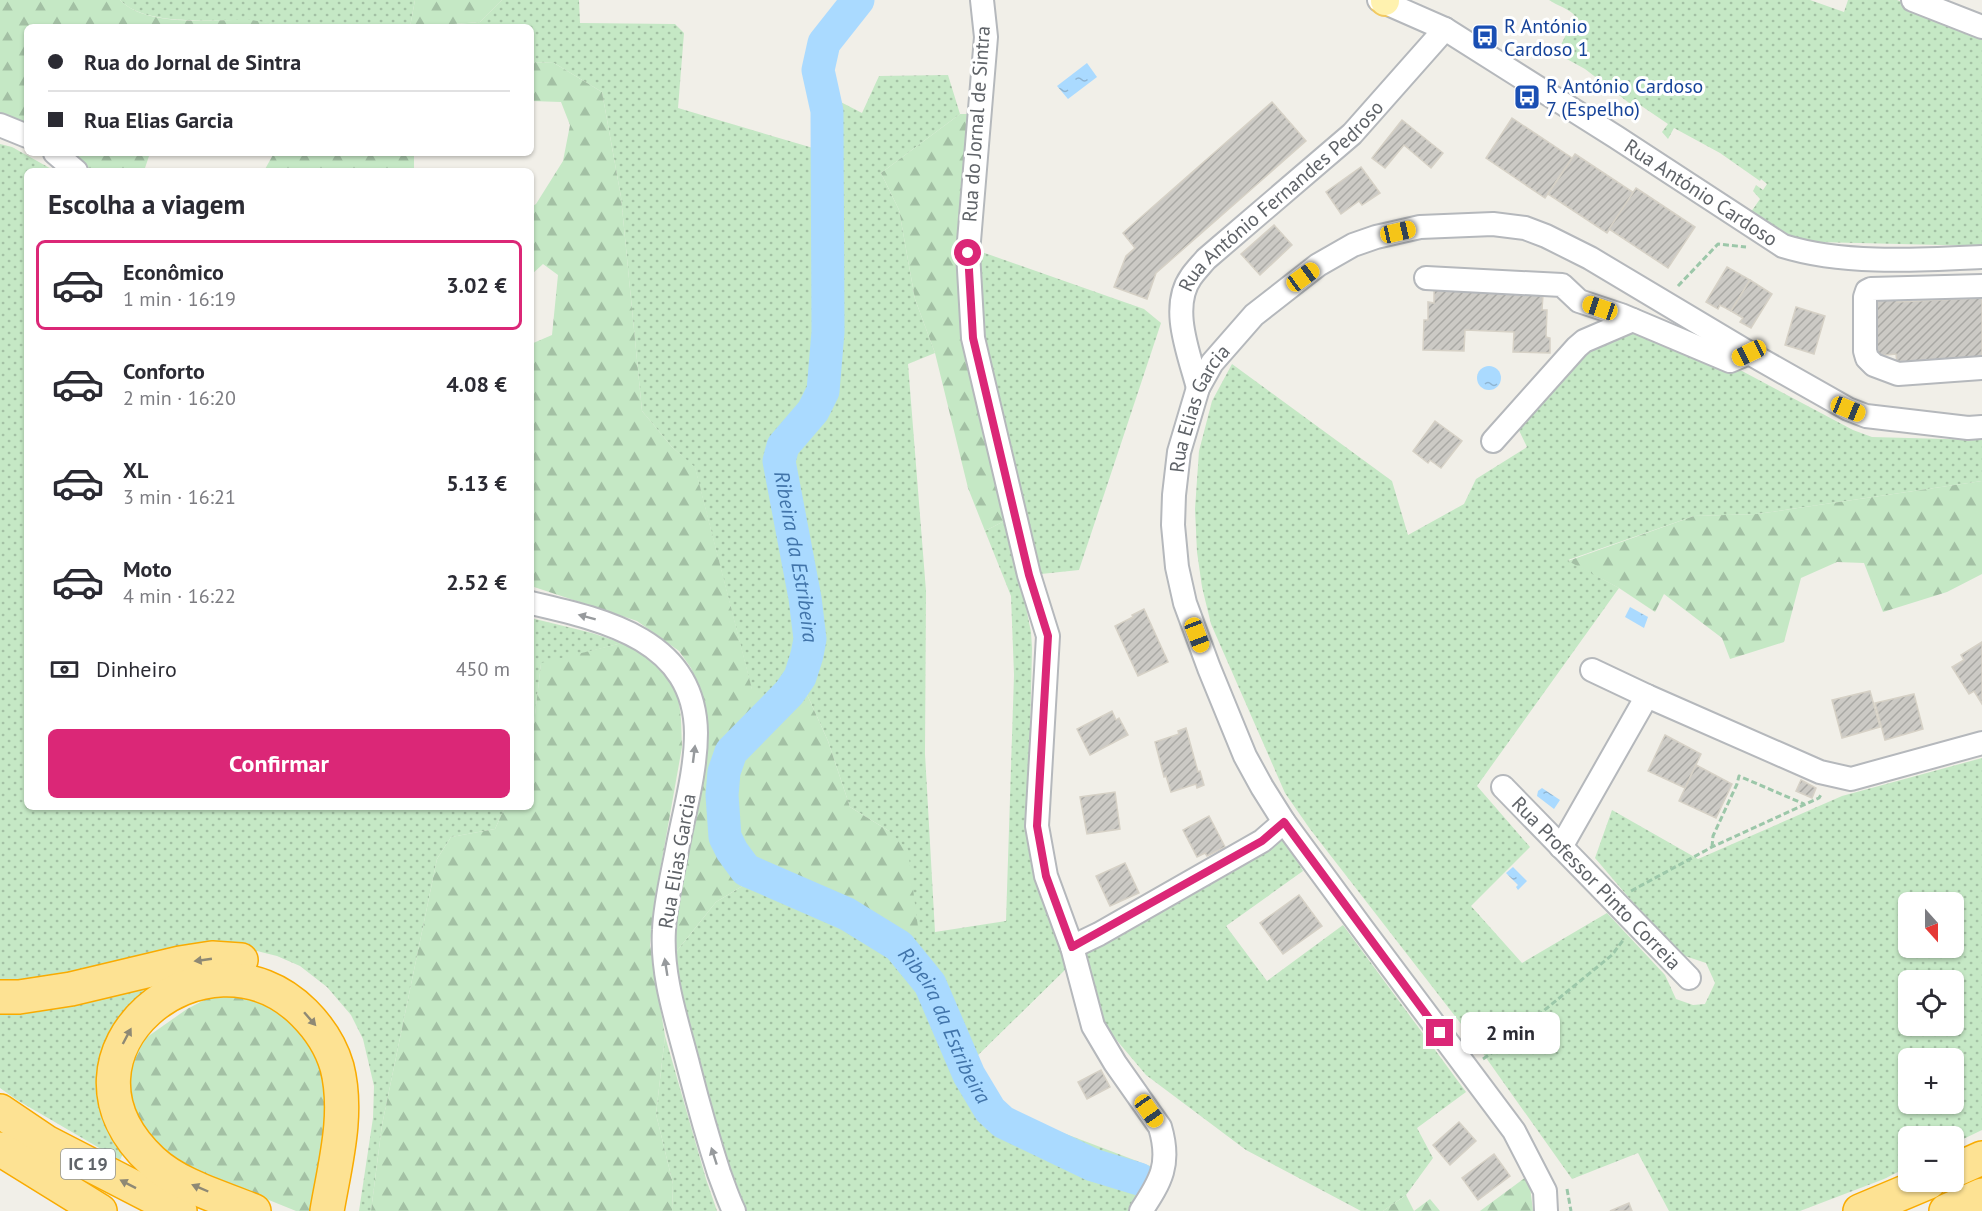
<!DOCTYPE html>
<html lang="pt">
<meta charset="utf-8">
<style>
:root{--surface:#fff;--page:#f7f7f7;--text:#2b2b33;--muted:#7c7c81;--line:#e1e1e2;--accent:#db2777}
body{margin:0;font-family:"PT Sans",sans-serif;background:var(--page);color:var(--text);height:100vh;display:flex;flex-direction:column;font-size:22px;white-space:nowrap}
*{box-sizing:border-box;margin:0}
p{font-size:20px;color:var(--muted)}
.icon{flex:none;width:33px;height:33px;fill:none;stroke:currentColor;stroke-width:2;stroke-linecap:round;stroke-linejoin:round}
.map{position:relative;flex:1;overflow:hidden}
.panel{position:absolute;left:24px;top:168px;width:510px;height:642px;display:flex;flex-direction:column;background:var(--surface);border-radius:9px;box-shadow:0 2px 4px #0004}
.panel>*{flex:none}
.banner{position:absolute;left:24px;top:24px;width:510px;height:132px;border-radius:9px;box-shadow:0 2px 4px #0004;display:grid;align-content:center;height:132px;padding:0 24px;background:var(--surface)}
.needle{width:39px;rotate:159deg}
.tools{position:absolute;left:1898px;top:892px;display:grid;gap:12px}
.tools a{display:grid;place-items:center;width:66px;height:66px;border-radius:9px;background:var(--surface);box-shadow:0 2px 4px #0004;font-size:30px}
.end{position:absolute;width:27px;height:27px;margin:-14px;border:8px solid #db2777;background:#fff;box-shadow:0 0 0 3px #fff}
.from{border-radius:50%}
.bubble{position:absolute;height:42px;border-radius:9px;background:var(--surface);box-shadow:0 2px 4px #0004;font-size:20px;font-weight:700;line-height:42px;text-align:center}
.car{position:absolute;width:18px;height:36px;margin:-18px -9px;border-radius:8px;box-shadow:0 0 4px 2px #0007;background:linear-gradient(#f5c518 24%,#345 0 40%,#f5c518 0 76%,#345 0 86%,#f5c518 0)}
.banner b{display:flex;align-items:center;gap:21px;height:57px;font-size:22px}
.banner b+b{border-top:2px solid var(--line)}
.banner i{width:15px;height:15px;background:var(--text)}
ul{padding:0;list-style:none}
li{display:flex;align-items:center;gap:18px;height:90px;margin:0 12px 9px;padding:0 12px;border:3px solid transparent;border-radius:9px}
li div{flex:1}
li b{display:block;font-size:22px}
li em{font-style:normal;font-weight:700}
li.active{border-color:var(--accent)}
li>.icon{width:54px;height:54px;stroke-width:1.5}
h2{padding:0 24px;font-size:27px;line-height:72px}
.pay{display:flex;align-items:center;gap:15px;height:66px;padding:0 24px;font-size:22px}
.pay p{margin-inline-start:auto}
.primary-button{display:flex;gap:12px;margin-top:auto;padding:12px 24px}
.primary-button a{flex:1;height:69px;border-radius:9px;background:var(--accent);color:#fff;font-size:24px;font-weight:700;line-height:69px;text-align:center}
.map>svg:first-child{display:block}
</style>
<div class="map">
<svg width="1982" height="1211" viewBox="0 0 1982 1211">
<defs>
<pattern id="grass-dots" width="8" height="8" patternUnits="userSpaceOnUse" patternTransform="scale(1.5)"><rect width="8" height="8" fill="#c5e8c5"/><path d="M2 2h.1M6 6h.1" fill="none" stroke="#a3c0a4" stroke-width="1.8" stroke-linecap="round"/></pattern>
<pattern id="forest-firs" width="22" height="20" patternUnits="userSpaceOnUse" patternTransform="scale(1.5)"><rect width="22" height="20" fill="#c5e8c5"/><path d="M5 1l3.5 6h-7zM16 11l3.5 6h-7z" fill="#a3c0a4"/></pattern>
<pattern id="water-ripples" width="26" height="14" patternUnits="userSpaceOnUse" patternTransform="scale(1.5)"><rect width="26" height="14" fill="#aadaff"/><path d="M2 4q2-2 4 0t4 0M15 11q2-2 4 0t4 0" fill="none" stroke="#8eb4d2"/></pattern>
<pattern id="building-hatch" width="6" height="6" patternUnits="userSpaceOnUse" patternTransform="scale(1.5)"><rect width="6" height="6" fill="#cccac5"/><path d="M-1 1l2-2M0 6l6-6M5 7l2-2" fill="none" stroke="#a9a8a4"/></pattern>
</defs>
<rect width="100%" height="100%" fill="#f1efe8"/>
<g fill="url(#grass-dots)" fill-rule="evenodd">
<path d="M 120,0 L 415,0 L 410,27 C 371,27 329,30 290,27 C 278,26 266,22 254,21 C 217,18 146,28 120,0 Z"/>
<polygon points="502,0 579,0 580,23 675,24 684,33 678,108 813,148 819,46 850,0 874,0 832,51 831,97 862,113 879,76 948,75 960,114 881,173 899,210 915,299 935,353 908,364 926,591 925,754 935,932 1006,921 1014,675 1011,596 985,531 1008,519 1031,632 1032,648 1028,832 1070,965 972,1061 993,1099 1011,1113 1158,1169 1134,1211 742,1211 729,1184 680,1000 672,957 716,902 754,879 780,887 889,831 850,807 828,741 805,690 776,702 752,690 695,468 672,447 642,411 621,197 602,92 554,63 531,62 531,27 454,27 454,24 480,22"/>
<path d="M 1549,0 L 1810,0 L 1844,12 L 1848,0 L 1897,0 L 1982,34 L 1982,246 L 1817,242 L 1798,240 L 1751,212 L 1760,199 L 1753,191 L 1756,185 L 1763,190 L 1767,184 L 1761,179 L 1760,181 L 1720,153 L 1674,128 L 1668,139 L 1662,132 L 1668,124 L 1640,105 L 1637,109 L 1585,69 L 1565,58 L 1558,51 L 1575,16 C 1570,9 1556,5 1549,0 Z"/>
<polygon points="0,144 12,147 55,171 27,171 27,807 505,807 495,829 451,837 437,859 382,1125 371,1211 359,1211 373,1118 374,1086 363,1039 351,1015 327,987 300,966 277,956 249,949 0,986"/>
<polygon points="979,251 1144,309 1161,323 1079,570 1041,574 978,332"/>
<path d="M 1631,325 L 1742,371 L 1853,430 L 1872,437 L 1982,440 L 1982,481 L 1757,514 L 1694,516 L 1568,560 L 1619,588 L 1477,786 L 1530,847 L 1471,906 L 1522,963 L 1607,913 L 1665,975 L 1676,999 L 1693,1005 L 1705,1004 L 1715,983 L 1706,963 L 1676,953 L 1595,858 L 1612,810 L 1698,859 L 1842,796 L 1982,758 L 1982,1130 L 1953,1144 L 1953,1137 L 1908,1137 L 1908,1167 L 1884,1179 L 1800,1211 L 1669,1211 L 1638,1153 L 1572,1179 L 1472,1038 L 1310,829 L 1285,793 L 1211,624 L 1202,587 L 1197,552 L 1195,509 L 1199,451 L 1212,401 L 1232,364 L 1392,481 L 1408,535 L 1464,504 L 1476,479 L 1527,447 L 1514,420 L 1583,350 ZM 1908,903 L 1953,903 L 1953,948 L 1908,948 ZM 1908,981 L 1953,981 L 1953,1026 L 1908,1026 ZM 1908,1059 L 1953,1059 L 1953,1104 L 1908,1104 Z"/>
<polygon points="531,618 592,633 622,643 541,664 531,750"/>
<polygon points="1282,835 1303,871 1226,926 1267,981 1343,925 1466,1092 1417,1128 1433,1158 1406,1195 1383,1211 1361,1211 1246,1150 1146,1075 1103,1024 1082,952"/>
<polygon points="188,973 157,991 124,1151 120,1160 17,1100 0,1088 0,1009"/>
<polygon points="665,1036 706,1179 717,1211 672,1211 673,1184 656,1114"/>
</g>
<g fill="url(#forest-firs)">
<path d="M 0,0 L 120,0 C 147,28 213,19 250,20 C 263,21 277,25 291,27 L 27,27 L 27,130 L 6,114 L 0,113 Z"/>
<polygon points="415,0 502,0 480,22 454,24 454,27 410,27"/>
<polygon points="531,62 554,63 602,92 621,197 642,411 672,447 695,467 752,689 776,701 792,678 805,690 828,741 850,807 889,831 908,850 919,935 890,944 780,887 754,879 716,902 672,957 704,732 699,687 691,668 679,651 637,621 531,586 531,344 552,335 558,275 543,264 531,275 531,207 536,204 563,161 570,125 561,102 531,101"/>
<polygon points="960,114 970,114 963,246 1008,519 985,531 968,488 935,353 915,299 899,210 881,173"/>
<polygon points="58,153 150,153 144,171 82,171"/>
<polygon points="274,153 414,153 414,171 264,171"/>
<polygon points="1982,481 1982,574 1947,592 1883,612 1864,563 1837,562 1801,578 1784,642 1730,659 1722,638 1664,594 1655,612 1619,588 1568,561 1694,516 1757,514"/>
<polygon points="622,643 645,654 673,684 679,702 681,719 682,747 655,899 650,945 665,1036 656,1114 673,1184 672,1211 371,1211 382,1125 437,859 451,837 495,829 505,807 531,807 531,750 541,663"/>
<polygon points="214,995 259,999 305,1033 329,1083 318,1211 296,1211 199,1172 163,1149 140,1123 130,1092 129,1073 140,1042 187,1009"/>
<polygon points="1526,1177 1530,1186 1533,1211 1480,1211"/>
<polygon points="1406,1195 1414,1211 1430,1199 1440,1211 1383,1211"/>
</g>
<g fill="url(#water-ripples)">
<polygon points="1087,63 1097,77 1068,99 1057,86"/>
<circle cx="1489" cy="378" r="12"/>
<polygon points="1630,607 1648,617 1644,628 1625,617"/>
<polygon points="1542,788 1560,800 1554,809 1537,796 1538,791"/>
<polygon points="1513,867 1527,881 1518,890 1516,887 1518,885 1506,873"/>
</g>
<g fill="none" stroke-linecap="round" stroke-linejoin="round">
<path stroke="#aadaff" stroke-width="33" id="s1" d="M 858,0 L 824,43 L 818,70 L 827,111 L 828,332 L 823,391 L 813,411 L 783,446 L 779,461 L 805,598 L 810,639 L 807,655 L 800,677 L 789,693 L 731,752 L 724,772 L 722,795 L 725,837 L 732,851 L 746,870 L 847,914 L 899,946 L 930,984 L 969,1075 L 990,1110 L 1003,1122 L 1093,1165 L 1139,1179"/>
</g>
<g fill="url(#building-hatch)" stroke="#d6d1c6" stroke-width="1.5">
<polygon points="1272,102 1306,141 1156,273 1147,299 1114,287 1126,256 1135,248 1123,233"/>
<polygon points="1512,118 1572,158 1545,198 1486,158"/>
<polygon points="1402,120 1443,153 1431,168 1404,145 1385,168 1372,158"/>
<polygon points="1575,154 1634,193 1607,233 1548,194"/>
<polygon points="1361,167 1380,193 1362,205 1359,201 1341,214 1326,192"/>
<polygon points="1636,188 1695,227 1668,268 1609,229"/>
<polygon points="1274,225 1292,245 1260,275 1241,254"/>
<polygon points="1727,267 1750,280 1731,311 1720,305 1718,309 1706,302"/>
<polygon points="1750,280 1772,294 1751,328 1740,322 1743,318 1731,311"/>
<polygon points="1434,289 1543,294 1542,310 1547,310 1546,337 1550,338 1550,353 1513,352 1514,332 1465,330 1464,351 1423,350 1424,320 1428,320 1428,302 1434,303"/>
<polygon points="1896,295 1897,302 1982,298 1982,359 1897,364 1896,354 1875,356 1871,296"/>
<polygon points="1796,307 1825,316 1814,354 1785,345"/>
<polygon points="1435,421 1462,441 1441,468 1430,460 1428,463 1413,451"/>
<polygon points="1144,609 1168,662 1138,676 1115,626 1133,617 1132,615"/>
<polygon points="1982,642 1982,704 1974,691 1969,694 1952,667 1964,660 1961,655"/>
<polygon points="1870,691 1880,727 1842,738 1832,700"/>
<polygon points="1914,694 1923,729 1885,740 1875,703"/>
<polygon points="1112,711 1116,720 1119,718 1128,735 1090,755 1077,729"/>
<polygon points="1186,728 1198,772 1200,771 1204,785 1197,788 1196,784 1171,792 1166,776 1164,777 1155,742 1179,734 1178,731"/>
<polygon points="1665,735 1701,754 1685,788 1648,771"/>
<polygon points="1696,765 1732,784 1716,818 1679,801"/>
<polygon points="1801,780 1816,788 1812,798 1796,791"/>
<polygon points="1115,792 1120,829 1087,834 1080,797"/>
<polygon points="1209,816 1225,847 1207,856 1205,853 1197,857 1183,830"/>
<polygon points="1125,863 1139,893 1110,906 1096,876"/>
<polygon points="1299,895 1322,926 1283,954 1260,923"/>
<polygon points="1101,1070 1110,1087 1087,1099 1078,1082"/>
<polygon points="1459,1122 1476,1141 1450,1165 1433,1145"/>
<polygon points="1494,1154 1510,1176 1478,1200 1462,1178"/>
<polygon points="1629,1203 1632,1211 1610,1211"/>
</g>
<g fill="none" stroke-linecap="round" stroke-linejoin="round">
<defs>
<g id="minor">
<path d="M 982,0 L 986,37 L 968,253 L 973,338 L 1029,575 L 1048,636 L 1037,826 L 1046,876 L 1072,947 L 1093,1026 L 1115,1063 L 1160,1127 C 1171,1164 1161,1181 1141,1211"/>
<path id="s2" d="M 1379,0 L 1445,29 L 1616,137 L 1783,246 C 1844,265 1919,260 1982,257"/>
<polyline points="1913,0 1982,27"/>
<polyline points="0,125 27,136"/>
<polyline points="55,153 76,171"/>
<polyline points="1426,278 1562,285 1579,301 1621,315 1730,361 1749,353"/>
<polyline points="1982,286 1871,289 1867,291 1865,297 1865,351 1867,358 1874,365 1898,374 1982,368"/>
<path id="s3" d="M 1198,388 C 1190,356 1169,308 1191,277 C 1195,271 1201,265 1206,259 L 1352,134 L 1445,29"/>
<polyline points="1493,441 1577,347 1584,341 1633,320"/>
<path d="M 531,603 C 605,620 695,640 696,733 C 696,772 684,812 677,850 C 672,876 665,904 664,930 C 661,977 678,1024 689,1068 C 698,1103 708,1139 719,1173 C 724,1186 728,1199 734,1211"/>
<polyline points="1592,670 1647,696 1820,772 1851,779 1982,743"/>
<path id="s4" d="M 1503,787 L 1689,978"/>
<polyline points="1561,847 1647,696"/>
<polyline points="1072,947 1099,934 1262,841 1284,822"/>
<path id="s5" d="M 1546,1211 L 1545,1191 L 1514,1131 L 1362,928 L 1284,822 L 1262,787 L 1245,756 L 1209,668 L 1185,603 L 1177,567 L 1173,525 L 1174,495 L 1179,452 L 1198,388 L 1212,363 L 1254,315 L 1318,265 L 1353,245 L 1376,237 L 1420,227 L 1493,224 L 1525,228 L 1546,236 L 1590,258 L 1749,353 L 1848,409 L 1866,416 L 1968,428 L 1982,427"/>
</g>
<polyline id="major" points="1385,0 1385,1"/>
<g id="highway">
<polyline points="0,997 19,997 71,989 180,963 212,958 241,960"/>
<polyline points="0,1111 46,1142 180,1211"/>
<polyline points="0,1149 100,1211"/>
<polyline points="1953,1171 1982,1158"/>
<path d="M 254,1211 C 220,1197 179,1186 152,1161 C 37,1054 206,915 304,1013 C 319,1028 331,1046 337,1067 C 349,1114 335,1164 327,1211"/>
<polyline points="1860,1211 1929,1182"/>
<polyline points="1946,1211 1982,1195"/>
</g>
</defs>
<use href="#minor" stroke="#b5b8bc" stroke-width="26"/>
<use href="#major" stroke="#f2c960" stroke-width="32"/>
<use href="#highway" stroke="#f9ab00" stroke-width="36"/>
<g stroke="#9cc7a9" stroke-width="3" stroke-dasharray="6 3" stroke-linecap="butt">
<polyline points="1678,286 1718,244 1746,247"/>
<polyline points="1712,847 1713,836 1737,784 1739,776 1804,804"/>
<polyline points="1631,891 1712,847 1819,798 1822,793"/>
<polyline points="1483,1059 1509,1041 1515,1027 1536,1017 1612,955 1624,939"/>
<polyline points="1567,1189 1571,1211"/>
</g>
<use href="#minor" stroke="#fff" stroke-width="22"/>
<use href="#major" stroke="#fff2af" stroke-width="28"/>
<use href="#highway" stroke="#fde293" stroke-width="33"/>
</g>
<defs><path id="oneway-solid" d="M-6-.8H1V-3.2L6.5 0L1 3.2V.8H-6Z" transform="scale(1.5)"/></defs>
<g fill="#979a9d">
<use href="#oneway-solid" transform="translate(587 617) rotate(-165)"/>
<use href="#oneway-solid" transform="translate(694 754) rotate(-83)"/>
<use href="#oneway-solid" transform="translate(666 967) rotate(-99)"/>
<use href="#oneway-solid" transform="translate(714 1156) rotate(-108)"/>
</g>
<g fill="#8e8975">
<use href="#oneway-solid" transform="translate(203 960) rotate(172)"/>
<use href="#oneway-solid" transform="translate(310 1019) rotate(49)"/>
<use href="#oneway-solid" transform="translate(127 1036) rotate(-62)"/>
<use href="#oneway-solid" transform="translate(128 1184) rotate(-153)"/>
<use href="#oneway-solid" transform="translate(200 1188) rotate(-157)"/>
</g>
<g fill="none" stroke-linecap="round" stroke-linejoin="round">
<polyline stroke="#db2777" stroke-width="8" points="968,253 973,338 1029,575 1048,636 1037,826 1046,876 1072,947 1262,841 1284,822 1440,1033"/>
</g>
<defs>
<symbol id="bus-square" viewBox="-11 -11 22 22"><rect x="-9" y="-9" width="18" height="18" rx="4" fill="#1a4fb4" stroke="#fff"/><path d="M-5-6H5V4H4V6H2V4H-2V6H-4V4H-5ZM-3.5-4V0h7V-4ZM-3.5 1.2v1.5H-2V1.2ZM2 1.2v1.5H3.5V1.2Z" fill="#fff"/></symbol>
</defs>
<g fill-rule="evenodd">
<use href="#bus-square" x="1470" y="22" width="30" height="30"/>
<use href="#bus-square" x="1512" y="82" width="30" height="30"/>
</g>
<g text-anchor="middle" stroke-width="6" stroke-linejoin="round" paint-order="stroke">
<rect fill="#fff" stroke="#8f9295" stroke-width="1.5" x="61" y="1149" width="54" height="30" rx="4.5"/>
<g font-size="18" font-weight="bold" fill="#5f6368">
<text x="88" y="1170">IC 19</text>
</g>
<g font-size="20" fill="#164399" stroke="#fff" text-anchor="start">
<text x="1504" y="33">R António<tspan x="1504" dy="23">Cardoso 1</tspan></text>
<text x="1546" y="93">R António Cardoso<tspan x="1546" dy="23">7 (Espelho)</tspan></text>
</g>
<g font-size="20" fill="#5f6368" stroke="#fff">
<text transform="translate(976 124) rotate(-86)" y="7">Rua do Jornal de Sintra</text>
<text dy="7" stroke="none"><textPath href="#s2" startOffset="376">Rua António Cardoso</textPath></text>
<text dy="7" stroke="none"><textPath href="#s3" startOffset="236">Rua António Fernandes Pedroso</textPath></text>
<text dy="7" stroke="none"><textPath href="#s5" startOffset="914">Rua Elias Garcia</textPath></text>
<text transform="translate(677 861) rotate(-80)" y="7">Rua Elias Garcia</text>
<text dy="7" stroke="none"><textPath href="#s4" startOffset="134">Rua Professor Pinto Correia</textPath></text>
</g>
<g font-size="21" font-style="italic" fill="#4174aa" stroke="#fff">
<text dy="7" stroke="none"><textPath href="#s1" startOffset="586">Ribeira da Estribeira</textPath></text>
<text dy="7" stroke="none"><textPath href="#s1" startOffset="1200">Ribeira da Estribeira</textPath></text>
</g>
</g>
</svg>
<div class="tools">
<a><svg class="needle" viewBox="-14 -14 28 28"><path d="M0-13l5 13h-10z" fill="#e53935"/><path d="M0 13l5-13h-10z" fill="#7c7c81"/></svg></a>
<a><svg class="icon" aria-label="locate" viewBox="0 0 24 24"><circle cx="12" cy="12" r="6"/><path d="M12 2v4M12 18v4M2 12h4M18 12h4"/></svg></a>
<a>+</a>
<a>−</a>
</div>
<i class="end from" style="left:968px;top:253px"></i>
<i class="end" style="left:1440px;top:1033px"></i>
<div class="bubble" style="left:1461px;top:1012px;width:99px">2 min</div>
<i class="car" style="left:1398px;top:232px;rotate:77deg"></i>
<i class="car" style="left:1303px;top:277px;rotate:54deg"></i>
<i class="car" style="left:1600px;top:308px;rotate:289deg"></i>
<i class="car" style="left:1749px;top:353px;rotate:244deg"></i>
<i class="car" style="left:1848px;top:409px;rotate:112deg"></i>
<i class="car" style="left:1197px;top:635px;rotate:159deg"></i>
<i class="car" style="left:1149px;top:1111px;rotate:145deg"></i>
<div class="banner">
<b><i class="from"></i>Rua do Jornal de Sintra</b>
<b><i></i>Rua Elias Garcia</b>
</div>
<section class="panel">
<h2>Escolha a viagem</h2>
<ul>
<li class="active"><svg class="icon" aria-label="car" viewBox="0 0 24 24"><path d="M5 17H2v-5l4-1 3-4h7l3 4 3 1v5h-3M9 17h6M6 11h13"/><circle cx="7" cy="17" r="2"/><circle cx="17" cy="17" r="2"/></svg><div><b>Econômico</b><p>1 min · 16:19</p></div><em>3.02 €</em></li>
<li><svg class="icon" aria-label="car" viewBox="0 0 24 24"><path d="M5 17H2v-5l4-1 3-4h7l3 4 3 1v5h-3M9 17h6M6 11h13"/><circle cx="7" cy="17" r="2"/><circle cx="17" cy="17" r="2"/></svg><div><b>Conforto</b><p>2 min · 16:20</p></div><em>4.08 €</em></li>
<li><svg class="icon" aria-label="car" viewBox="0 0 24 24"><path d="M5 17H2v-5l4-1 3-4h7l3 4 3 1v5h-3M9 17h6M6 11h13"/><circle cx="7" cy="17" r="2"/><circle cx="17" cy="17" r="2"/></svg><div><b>XL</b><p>3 min · 16:21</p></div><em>5.13 €</em></li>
<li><svg class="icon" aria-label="car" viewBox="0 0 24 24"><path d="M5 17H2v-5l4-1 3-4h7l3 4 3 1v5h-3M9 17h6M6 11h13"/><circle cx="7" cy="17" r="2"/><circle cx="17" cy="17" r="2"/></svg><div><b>Moto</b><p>4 min · 16:22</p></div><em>2.52 €</em></li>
</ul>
<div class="pay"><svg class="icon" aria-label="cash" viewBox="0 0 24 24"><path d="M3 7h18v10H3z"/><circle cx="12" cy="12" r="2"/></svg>Dinheiro<p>450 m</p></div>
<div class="primary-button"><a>Confirmar</a></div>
</section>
</div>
